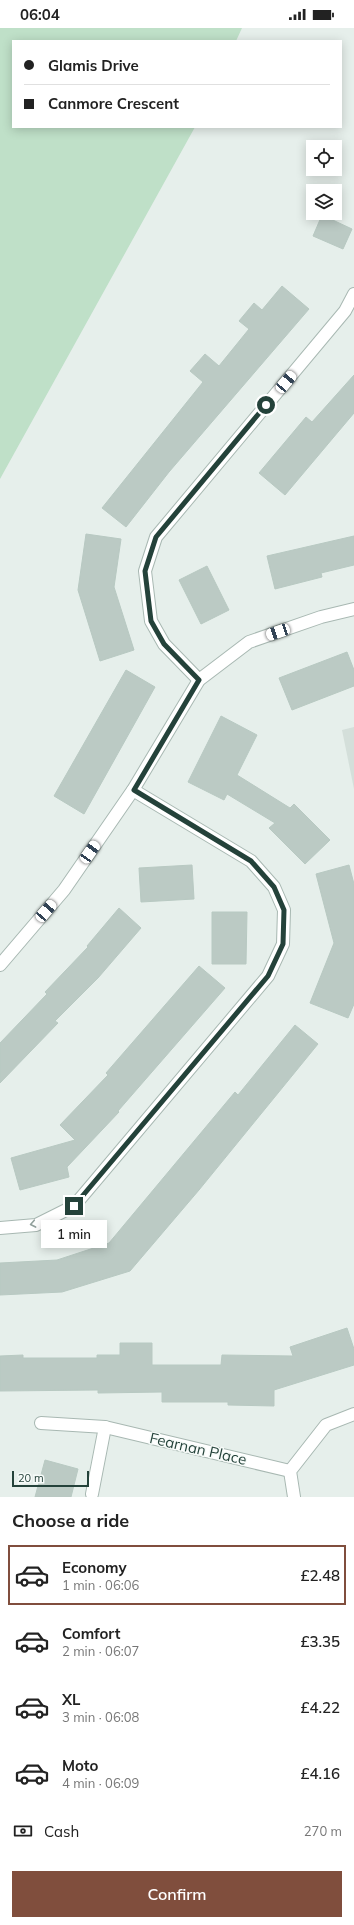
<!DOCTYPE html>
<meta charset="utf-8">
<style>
:root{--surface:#fff;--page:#f2f2f2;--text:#222;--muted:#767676;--line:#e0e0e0;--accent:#804e3d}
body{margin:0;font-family:Mulish,sans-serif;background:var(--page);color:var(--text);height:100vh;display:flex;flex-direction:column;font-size:15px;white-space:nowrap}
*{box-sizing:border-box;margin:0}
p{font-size:13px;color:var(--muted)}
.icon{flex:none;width:22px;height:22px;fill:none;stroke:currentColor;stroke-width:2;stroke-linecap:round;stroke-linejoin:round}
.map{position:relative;height:1469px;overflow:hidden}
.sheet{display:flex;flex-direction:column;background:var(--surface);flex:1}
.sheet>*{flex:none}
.banner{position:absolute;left:12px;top:12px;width:330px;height:88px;border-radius:0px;box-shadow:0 2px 10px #0003;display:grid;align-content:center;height:88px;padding:0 12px;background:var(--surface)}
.fabs{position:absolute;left:306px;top:112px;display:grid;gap:8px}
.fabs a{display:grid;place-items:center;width:36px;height:36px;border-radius:0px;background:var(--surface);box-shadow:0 2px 10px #0003;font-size:20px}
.scale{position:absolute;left:12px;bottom:10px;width:77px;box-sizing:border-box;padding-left:4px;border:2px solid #24423a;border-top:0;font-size:11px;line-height:14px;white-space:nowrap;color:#24423a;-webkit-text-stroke:3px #f7fbf9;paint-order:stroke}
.end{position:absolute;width:18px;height:18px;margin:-9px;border:5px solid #24423a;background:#fff;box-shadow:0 0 0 2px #fff}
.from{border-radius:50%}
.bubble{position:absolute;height:28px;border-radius:0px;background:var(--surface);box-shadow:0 2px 10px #0003;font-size:13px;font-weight:600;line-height:28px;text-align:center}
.car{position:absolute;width:12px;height:24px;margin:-12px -6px;border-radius:5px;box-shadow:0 0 3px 1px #0007;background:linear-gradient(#fff 24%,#345 0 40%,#fff 0 76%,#345 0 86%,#fff 0)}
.banner b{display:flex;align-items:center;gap:14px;height:38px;font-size:15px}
.banner b+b{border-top:1px solid var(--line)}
.banner i{width:10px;height:10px;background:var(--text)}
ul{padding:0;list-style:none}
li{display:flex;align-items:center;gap:12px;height:60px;margin:0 8px 6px;padding:0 4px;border:2px solid transparent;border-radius:0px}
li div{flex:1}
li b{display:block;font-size:15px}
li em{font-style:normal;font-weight:600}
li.selected{border-color:var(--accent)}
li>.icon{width:36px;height:36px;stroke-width:1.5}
h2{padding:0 12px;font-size:18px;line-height:48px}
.pay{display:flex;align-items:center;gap:10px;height:44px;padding:0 12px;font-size:15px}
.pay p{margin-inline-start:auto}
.action{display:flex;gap:8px;margin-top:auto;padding:8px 12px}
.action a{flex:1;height:46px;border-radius:0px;background:var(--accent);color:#fff;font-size:16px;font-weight:600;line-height:46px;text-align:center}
.status{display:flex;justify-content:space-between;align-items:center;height:28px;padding:0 20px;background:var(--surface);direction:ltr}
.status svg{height:11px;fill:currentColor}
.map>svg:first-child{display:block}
</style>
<div class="status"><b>06:04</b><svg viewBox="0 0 49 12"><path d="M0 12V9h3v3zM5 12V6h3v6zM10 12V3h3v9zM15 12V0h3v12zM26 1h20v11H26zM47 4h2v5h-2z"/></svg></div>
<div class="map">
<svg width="354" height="1469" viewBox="0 0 354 1469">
<rect width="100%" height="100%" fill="#e6efeb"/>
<polygon fill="#d4dfda" points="354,699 354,761 342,702"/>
<polygon fill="#bfe0c8" points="0,0 242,0 236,13 13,13 13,99 195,99 0,451"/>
<g fill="#bbcac4" stroke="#b8c9c2">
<polygon points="322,187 352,201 343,221 313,208"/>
<polygon points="282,258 309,281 169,444 126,499 102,480 203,354 190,343 205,326 219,338 249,301 239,293 254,275 262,282"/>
<polygon points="354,347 354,385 285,467 259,445 306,389 312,394"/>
<polygon points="86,506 121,511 114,559 134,622 100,633 78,562"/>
<polygon points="354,508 354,537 321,545 322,549 275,561 267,528"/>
<polygon points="207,538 229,582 201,596 179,552"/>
<polygon points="347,624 354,642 354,658 292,682 279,650"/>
<polygon points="126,642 155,659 84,786 54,768"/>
<polygon points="221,688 257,707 237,747 290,780 294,776 330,812 305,836 269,800 275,795 227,766 224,772 188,754"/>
<polygon points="192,837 194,871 141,874 139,840"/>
<polygon points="349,837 354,856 354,976 348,990 310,975 334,915 316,846"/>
<polygon points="119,880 141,900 98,950 55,993 58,995 0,1055 0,1015 47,966 45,964 88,919 87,918"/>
<polygon points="212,884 247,884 246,936 212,936"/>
<polygon points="199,938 225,960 118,1083 119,1084 67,1139 69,1149 20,1162 11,1130 75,1112 60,1097 108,1047 106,1045"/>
<polygon points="295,997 318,1016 199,1162 130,1243 62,1264 0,1267 0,1235 57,1232 109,1215 235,1064 238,1067"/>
<polygon points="347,1300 354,1321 354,1337 274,1362 274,1378 228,1377 228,1374 162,1374 162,1364 98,1365 98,1362 0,1363 0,1328 23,1327 23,1330 97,1330 97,1327 120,1327 120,1315 152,1315 152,1337 221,1337 222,1327 293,1328 290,1319"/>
<polygon points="45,1432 78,1441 71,1469 35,1469"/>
</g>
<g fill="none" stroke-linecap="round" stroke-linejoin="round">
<defs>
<g id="minor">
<polyline points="199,652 164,616 151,593 145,543 156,509 345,283 354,266"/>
<polyline points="0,937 64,862 133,762 199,652 249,614 321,589 354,581"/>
<polyline points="0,1200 36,1197 74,1178 268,948 283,916 284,882 274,859 251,833 133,762"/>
<polyline points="41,1395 105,1399 290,1443"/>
<polyline points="92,1466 105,1399"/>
<polyline points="294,1469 290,1443 326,1397 354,1386"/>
</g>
</defs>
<use href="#minor" stroke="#a8b8b2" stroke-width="14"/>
<use href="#minor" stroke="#fff" stroke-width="12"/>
</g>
<defs><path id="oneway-chevron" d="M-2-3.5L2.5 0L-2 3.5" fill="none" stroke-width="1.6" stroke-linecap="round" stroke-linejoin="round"/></defs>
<use stroke="#92a09c" href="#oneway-chevron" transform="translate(33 1196) rotate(169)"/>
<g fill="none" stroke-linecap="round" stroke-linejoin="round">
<polyline stroke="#24423a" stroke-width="5" points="74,1178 268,948 283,916 284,882 274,859 251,833 134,762 199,652 164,616 151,593 145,543 156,509 266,377"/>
</g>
<g text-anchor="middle" stroke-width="3" stroke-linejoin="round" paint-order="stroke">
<g font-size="15" fill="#24423a" stroke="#f7fbf9">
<text transform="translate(198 1421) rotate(13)" y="5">Fearnan Place</text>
</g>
</g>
</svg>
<div class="fabs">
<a><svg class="icon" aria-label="locate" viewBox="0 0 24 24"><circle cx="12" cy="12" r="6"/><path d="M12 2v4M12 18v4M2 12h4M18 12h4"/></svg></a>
<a><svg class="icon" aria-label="layers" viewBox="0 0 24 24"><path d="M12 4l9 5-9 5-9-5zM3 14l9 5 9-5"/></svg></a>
</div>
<div class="scale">20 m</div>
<i class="end from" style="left:266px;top:377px"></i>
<i class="end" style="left:74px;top:1178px"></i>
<div class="bubble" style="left:41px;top:1192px;width:66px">1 min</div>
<i class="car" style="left:286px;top:354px;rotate:40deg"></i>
<i class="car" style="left:278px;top:604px;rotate:251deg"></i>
<i class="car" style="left:90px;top:824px;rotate:35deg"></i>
<i class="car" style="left:46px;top:883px;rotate:41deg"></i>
<div class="banner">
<b><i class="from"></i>Glamis Drive</b>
<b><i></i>Canmore Crescent</b>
</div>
</div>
<section class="sheet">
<h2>Choose a ride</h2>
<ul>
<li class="selected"><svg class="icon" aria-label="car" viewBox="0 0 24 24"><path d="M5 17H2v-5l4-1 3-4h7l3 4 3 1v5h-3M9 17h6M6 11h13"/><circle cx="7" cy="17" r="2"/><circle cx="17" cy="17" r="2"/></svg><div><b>Economy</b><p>1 min · 06:06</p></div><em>£2.48</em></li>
<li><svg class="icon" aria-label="car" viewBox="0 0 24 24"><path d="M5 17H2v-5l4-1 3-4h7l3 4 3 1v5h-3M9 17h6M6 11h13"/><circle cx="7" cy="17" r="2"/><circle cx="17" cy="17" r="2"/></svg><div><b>Comfort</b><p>2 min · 06:07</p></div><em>£3.35</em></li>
<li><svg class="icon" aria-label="car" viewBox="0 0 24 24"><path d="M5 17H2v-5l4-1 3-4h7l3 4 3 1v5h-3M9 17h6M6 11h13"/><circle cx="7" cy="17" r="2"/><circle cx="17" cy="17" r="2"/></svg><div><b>XL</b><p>3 min · 06:08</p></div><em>£4.22</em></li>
<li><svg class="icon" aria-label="car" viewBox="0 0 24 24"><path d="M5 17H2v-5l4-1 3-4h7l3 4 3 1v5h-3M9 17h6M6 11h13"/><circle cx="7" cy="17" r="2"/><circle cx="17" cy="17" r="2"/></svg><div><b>Moto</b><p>4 min · 06:09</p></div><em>£4.16</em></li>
</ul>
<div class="pay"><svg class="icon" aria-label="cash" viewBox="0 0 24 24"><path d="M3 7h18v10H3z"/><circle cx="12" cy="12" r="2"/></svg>Cash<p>270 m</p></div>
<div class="action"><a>Confirm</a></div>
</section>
